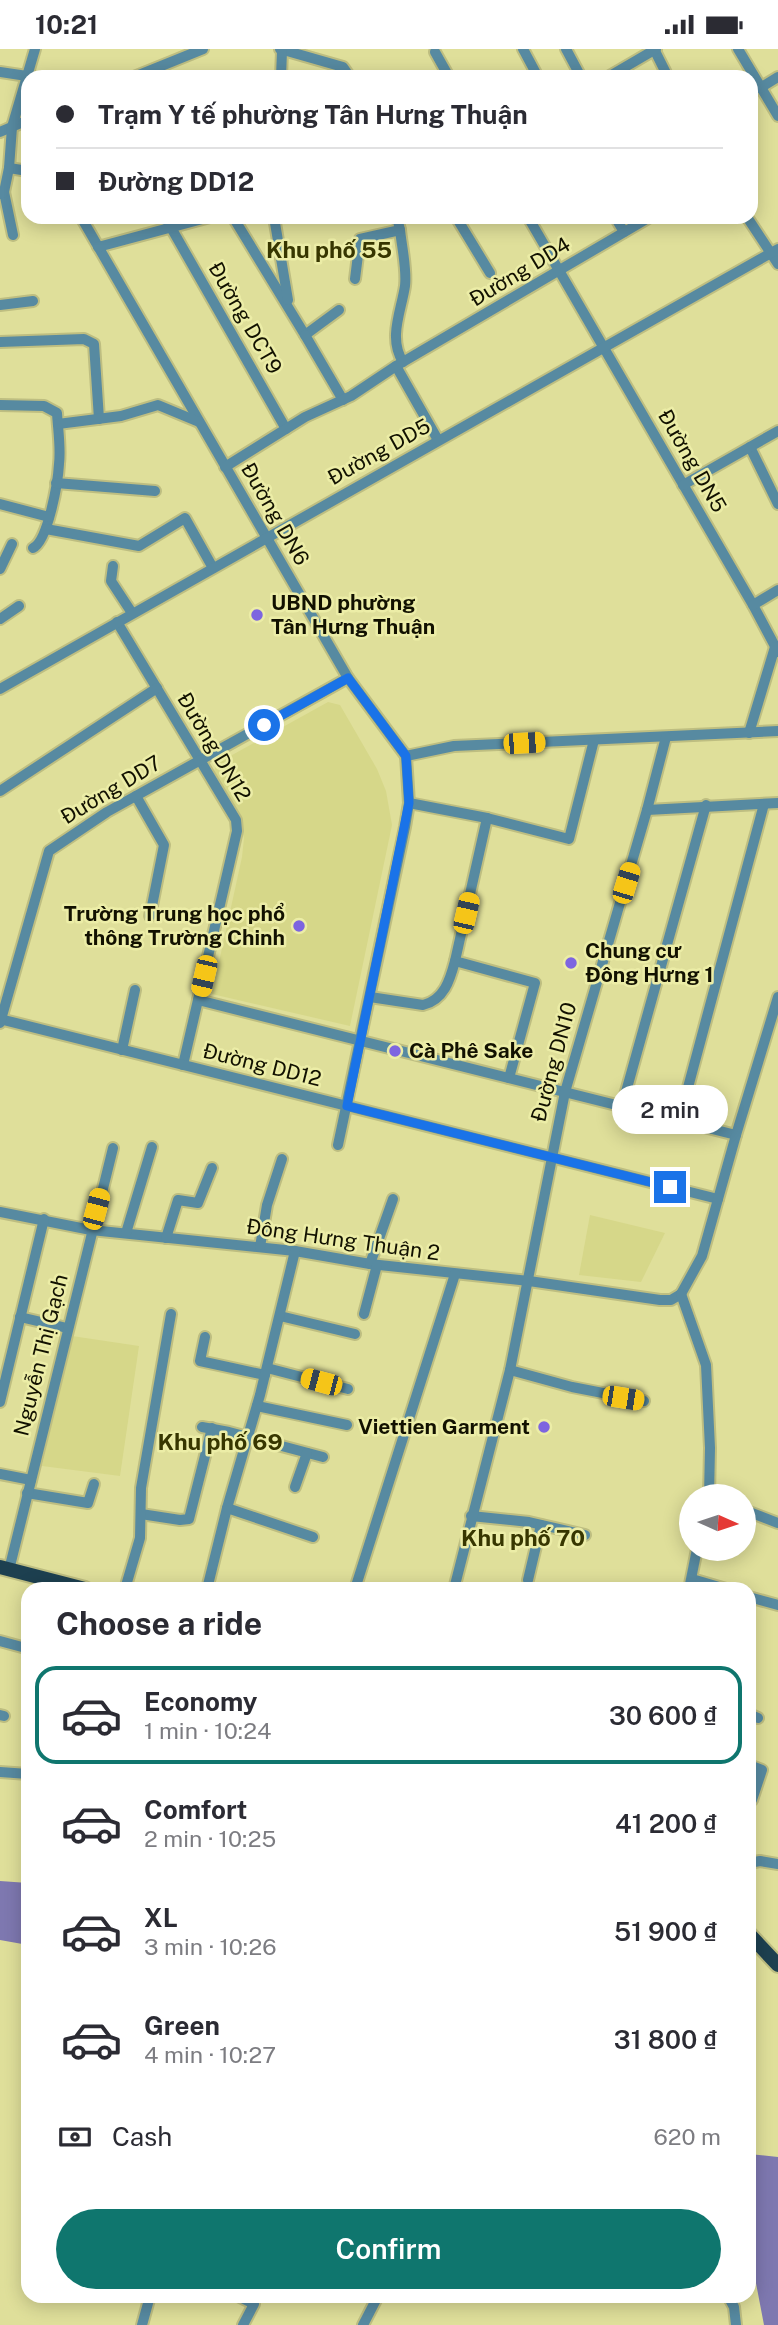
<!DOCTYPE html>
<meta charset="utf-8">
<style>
:root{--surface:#fff;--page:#f2f2f3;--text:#2b2b33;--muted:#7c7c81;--line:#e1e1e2;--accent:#0f766e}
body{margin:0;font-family:"Public Sans",sans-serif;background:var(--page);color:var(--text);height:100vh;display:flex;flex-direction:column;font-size:26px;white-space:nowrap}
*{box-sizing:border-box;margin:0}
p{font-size:23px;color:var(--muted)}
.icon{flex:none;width:38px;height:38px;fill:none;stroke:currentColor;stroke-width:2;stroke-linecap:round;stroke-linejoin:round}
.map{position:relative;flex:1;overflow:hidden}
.sheet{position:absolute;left:21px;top:1533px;width:735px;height:721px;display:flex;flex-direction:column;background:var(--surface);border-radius:21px;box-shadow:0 4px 18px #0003}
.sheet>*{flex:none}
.hud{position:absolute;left:21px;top:21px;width:737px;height:154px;border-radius:21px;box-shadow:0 4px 18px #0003;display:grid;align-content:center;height:154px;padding:0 35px;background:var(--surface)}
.needle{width:46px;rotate:93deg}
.tools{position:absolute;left:679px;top:1435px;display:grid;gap:14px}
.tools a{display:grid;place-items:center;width:77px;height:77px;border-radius:50%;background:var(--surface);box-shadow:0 4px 18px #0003;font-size:35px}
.end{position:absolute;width:32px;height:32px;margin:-16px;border:9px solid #1a73e8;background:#fff;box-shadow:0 0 0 4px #fff}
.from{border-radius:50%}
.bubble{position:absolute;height:49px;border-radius:24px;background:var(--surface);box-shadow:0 4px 18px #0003;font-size:23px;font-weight:600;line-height:49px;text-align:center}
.car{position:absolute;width:21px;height:42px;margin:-21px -10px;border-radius:9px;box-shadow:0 0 5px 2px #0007;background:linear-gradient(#f5c518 24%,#345 0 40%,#f5c518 0 76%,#345 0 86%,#f5c518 0)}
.hud b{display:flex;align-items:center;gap:24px;height:66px;font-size:26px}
.hud b+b{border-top:2px solid var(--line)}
.hud i{width:18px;height:18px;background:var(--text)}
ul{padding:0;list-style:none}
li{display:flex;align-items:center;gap:21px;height:98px;margin:0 14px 10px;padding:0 21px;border:4px solid transparent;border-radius:21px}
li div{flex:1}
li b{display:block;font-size:26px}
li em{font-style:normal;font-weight:600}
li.current{border-color:var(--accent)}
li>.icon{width:63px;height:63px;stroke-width:1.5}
h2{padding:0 35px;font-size:32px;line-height:84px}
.pay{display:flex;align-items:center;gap:18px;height:77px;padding:0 35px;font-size:26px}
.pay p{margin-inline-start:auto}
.action{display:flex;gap:14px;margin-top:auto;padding:14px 35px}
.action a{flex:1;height:80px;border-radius:42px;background:var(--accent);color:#fff;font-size:28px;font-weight:600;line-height:80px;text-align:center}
.status{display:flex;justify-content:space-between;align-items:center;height:49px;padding:0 35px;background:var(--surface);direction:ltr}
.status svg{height:19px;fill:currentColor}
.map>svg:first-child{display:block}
</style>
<div class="status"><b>10:21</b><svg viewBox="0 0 49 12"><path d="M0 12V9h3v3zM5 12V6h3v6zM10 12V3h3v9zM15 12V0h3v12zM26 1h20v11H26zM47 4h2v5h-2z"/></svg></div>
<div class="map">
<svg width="778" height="2276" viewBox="0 0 778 2276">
<rect width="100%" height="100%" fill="#dfdf9a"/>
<g fill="#d6d789">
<polygon points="328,653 340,656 377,720 386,742 392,776 350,977 212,945 242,808 244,789 241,777 213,727 216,715"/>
<polygon points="590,1166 665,1184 641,1233 579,1226"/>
<polygon points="72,1287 139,1297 120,1427 42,1417"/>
</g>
<g fill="#7e78b0">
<polygon points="0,1832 28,1834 28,1896 0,1891"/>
<polygon points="749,2105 778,2108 778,2276 764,2276 755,2229 749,2214"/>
</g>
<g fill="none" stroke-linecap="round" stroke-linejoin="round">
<defs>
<g id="minor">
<polyline points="280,0 343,18 350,28"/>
<polyline points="523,0 538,28"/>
<polyline points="566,0 581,28"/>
<polyline points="654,0 668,28"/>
<polyline points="738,0 778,67"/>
<polyline points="435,3 449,28"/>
<polyline points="0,23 27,27"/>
<polyline points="134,28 203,0"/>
<polyline points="281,28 282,2"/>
<polyline points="608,28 656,0"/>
<polyline points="760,39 778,28"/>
<polyline points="0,83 28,71"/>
<polyline points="9,119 28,122"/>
<polyline points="4,143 13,186"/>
<polyline points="0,145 4,143 9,119 12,78 35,0"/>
<polyline points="81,168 348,629 406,707"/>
<polyline points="165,168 286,380"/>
<polyline points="233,168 305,286 339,261"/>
<polyline points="274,168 288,251"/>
<polyline points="456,168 490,224"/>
<polyline points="528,168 753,556 778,603"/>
<polyline points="615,168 624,183"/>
<polyline points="747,168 778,215"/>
<path d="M 400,181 C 402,199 407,220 405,237 C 401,263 388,289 403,313"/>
<polyline points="98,198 210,168"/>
<polyline points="355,230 360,190 400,181 397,168"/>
<polyline points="0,256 33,252"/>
<polyline points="305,286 343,351"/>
<polyline points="0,293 84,290 94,295 99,370"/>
<polyline points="396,317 438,391"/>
<path d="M 0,356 L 44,357 L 57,364 C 58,381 61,399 59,415 C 58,433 48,492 33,499"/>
<polyline points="58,375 121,367 158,356 199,373"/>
<polyline points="750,398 778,455"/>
<polyline points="225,418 305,368 351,347 396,317 650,168"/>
<polyline points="56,434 155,442"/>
<polyline points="683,436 778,382"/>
<polyline points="0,455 49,468"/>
<polyline points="46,480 139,497 185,469 213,519"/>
<polyline points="113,517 111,532 132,564"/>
<polyline points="0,520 12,495"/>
<polyline points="753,556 778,541"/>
<polyline points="0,570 19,557"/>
<polyline points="117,573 236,771 237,782 183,1016"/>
<polyline points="0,640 778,200"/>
<polyline points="749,684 775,598"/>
<polyline points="406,707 454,697 778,682"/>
<polyline points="0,742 157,639"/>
<polyline points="136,747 164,796 150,867"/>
<polyline points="409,754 487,769 569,790 594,691"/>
<polyline points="647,761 778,754"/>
<polyline points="487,769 455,912 535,934 509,1029"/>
<path d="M 370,948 L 423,956 C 444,951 450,931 455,912"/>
<polyline points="198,951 736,1086"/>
<polyline points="0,970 718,1150"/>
<polyline points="0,974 49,802 107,763 348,629"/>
<polyline points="122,1001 135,941"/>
<polyline points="622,1057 706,756"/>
<polyline points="679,1072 764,755"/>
<polyline points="338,1096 405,778 409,754 406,707"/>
<polyline points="0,1163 91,1181 295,1202 370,1215 529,1232 660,1251 671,1251 681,1245"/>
<polyline points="126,1184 152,1098"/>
<polyline points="166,1189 178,1151 198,1154 212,1119"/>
<polyline points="260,1198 267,1156 282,1110"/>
<polyline points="370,1215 393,1150"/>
<polyline points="681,1245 702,1207 736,1086 778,948"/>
<polyline points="681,1245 706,1316 710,1399 709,1447"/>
<polyline points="364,1265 377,1216"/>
<polyline points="280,1267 355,1285"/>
<polyline points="20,1268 67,1279"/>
<polyline points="205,1288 200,1312 265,1326"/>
<polyline points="267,1319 348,1340"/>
<polyline points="510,1321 572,1338 644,1352"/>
<polyline points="0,1353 44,1170"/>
<polyline points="257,1357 347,1376"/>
<polyline points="202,1378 229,1383 323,1408"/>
<polyline points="0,1425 31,1431"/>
<polyline points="295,1438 307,1404"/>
<polyline points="27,1444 88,1454 94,1435"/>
<polyline points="227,1459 313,1488"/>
<polyline points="744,1461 778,1474"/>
<polyline points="141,1465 180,1471 189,1470 212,1379"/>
<polyline points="471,1467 529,1473 585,1486"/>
<polyline points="9,1521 113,1099"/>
<polyline points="692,1530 726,1540"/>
<polyline points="528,1531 541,1476"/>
<polyline points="125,1540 140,1489 141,1439 171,1265"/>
<polyline points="207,1540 227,1459 260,1346 295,1202"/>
<polyline points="355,1540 455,1225"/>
<polyline points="454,1540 510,1321 565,1043 647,761 666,688"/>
<polyline points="689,1540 697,1500"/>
<polyline points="749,1548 778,1556"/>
<polyline points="0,1592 22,1598"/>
<polyline points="749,1665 758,1669"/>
<polyline points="0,1666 4,1667"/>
<polyline points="749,1716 762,1721 752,1751"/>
<polyline points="0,1723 28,1725"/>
<polyline points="749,1814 760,1812 778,1815"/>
<polyline points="238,2247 254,2255 243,2276"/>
<polyline points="728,2247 734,2258 736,2276"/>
<polyline points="142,2276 150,2247"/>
<polyline points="363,2276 378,2247"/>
</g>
<g id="major">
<polyline points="0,1518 85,1540"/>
<polyline points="749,1885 778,1916"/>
</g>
</defs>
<use href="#minor" stroke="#bebe81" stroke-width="14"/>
<use href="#major" stroke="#bebe81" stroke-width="18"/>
<use href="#minor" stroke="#578aa1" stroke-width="10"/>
<use href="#major" stroke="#1d4050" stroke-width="14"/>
</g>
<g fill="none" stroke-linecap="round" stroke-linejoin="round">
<polyline stroke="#1a73e8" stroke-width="9" points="264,676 348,629 406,707 409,754 347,1057 670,1138"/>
</g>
<g fill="#7d65e0" stroke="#eceda7" stroke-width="2.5">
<circle cx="257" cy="566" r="7"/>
<circle cx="299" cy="877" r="7"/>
<circle cx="571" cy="914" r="7"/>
<circle cx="395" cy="1002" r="7"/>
<circle cx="544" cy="1378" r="7"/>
</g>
<g text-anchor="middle" stroke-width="5" stroke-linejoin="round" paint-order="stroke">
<g font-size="21" fill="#121100" stroke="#eceda7">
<text transform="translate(520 223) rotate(-31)" y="7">Đường DD4</text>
<text transform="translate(245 269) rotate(60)" y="7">Đường DCT9</text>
<text transform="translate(379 403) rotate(-29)" y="7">Đường DD5</text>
<text transform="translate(692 412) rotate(60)" y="7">Đường DN5</text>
<text transform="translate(275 465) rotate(60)" y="7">Đường DN6</text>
<text transform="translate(214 698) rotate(59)" y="7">Đường DN12</text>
<text transform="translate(111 741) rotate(-31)" y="7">Đường DD7</text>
<text transform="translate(554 1013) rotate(-75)" y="7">Đường DN10</text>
<text transform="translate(262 1016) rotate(14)" y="7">Đường DD12</text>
<text transform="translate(343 1191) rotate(8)" y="7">Đông Hưng Thuận 2</text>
<text transform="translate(41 1306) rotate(-76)" y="7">Nguyễn Thị Gạch</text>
</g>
<g font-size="21" font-weight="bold" fill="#121100" stroke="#eceda7" text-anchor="start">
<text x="271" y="561">UBND phường<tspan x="271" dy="24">Tân Hưng Thuận</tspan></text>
<text x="285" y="872" text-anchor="end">Trường Trung học phổ<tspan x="285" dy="24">thông Trường Chinh</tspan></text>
<text x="585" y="909">Chung cư<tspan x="585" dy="24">Đông Hưng 1</tspan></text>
<text x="409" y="1009">Cà Phê Sake</text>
<text x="530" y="1385" text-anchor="end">Viettien Garment</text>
</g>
<g font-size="23" font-weight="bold" fill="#373600" stroke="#eceda7">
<text x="329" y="209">Khu phố 55</text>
<text x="220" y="1401">Khu phố 69</text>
<text x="523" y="1497">Khu phố 70</text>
</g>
</g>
</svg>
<div class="tools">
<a><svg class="needle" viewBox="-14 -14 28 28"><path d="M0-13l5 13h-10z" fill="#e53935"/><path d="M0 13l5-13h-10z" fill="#7c7c81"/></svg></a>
</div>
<i class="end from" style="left:264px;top:676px"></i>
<i class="end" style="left:670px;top:1138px"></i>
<div class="bubble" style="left:612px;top:1036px;width:116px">2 min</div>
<i class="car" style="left:524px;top:694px;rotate:87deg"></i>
<i class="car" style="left:626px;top:834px;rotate:17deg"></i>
<i class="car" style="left:466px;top:864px;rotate:13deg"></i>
<i class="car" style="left:204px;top:927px;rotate:193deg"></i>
<i class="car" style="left:96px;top:1160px;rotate:15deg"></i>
<i class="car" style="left:321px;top:1333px;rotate:285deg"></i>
<i class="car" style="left:623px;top:1349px;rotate:99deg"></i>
<div class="hud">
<b><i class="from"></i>Trạm Y tế phường Tân Hưng Thuận</b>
<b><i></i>Đường DD12</b>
</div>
<section class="sheet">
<h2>Choose a ride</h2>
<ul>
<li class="current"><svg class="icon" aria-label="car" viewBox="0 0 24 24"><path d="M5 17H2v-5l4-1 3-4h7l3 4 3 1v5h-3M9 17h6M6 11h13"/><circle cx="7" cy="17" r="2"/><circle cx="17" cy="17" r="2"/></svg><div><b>Economy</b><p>1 min · 10:24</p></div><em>30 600 ₫</em></li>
<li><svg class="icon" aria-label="car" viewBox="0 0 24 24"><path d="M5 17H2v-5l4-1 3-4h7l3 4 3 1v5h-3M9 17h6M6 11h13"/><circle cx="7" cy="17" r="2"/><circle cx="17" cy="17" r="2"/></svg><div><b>Comfort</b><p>2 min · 10:25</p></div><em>41 200 ₫</em></li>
<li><svg class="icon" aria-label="car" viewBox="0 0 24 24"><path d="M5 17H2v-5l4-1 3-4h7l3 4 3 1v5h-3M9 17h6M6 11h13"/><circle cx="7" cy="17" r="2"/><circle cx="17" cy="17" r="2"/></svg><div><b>XL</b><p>3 min · 10:26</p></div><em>51 900 ₫</em></li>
<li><svg class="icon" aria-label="car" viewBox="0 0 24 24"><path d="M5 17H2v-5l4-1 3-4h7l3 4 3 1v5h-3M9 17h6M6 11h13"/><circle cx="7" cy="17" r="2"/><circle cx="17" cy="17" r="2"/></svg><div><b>Green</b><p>4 min · 10:27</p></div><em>31 800 ₫</em></li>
</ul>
<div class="pay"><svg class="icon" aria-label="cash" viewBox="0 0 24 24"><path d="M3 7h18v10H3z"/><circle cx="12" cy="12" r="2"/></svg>Cash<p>620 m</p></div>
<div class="action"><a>Confirm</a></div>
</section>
</div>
